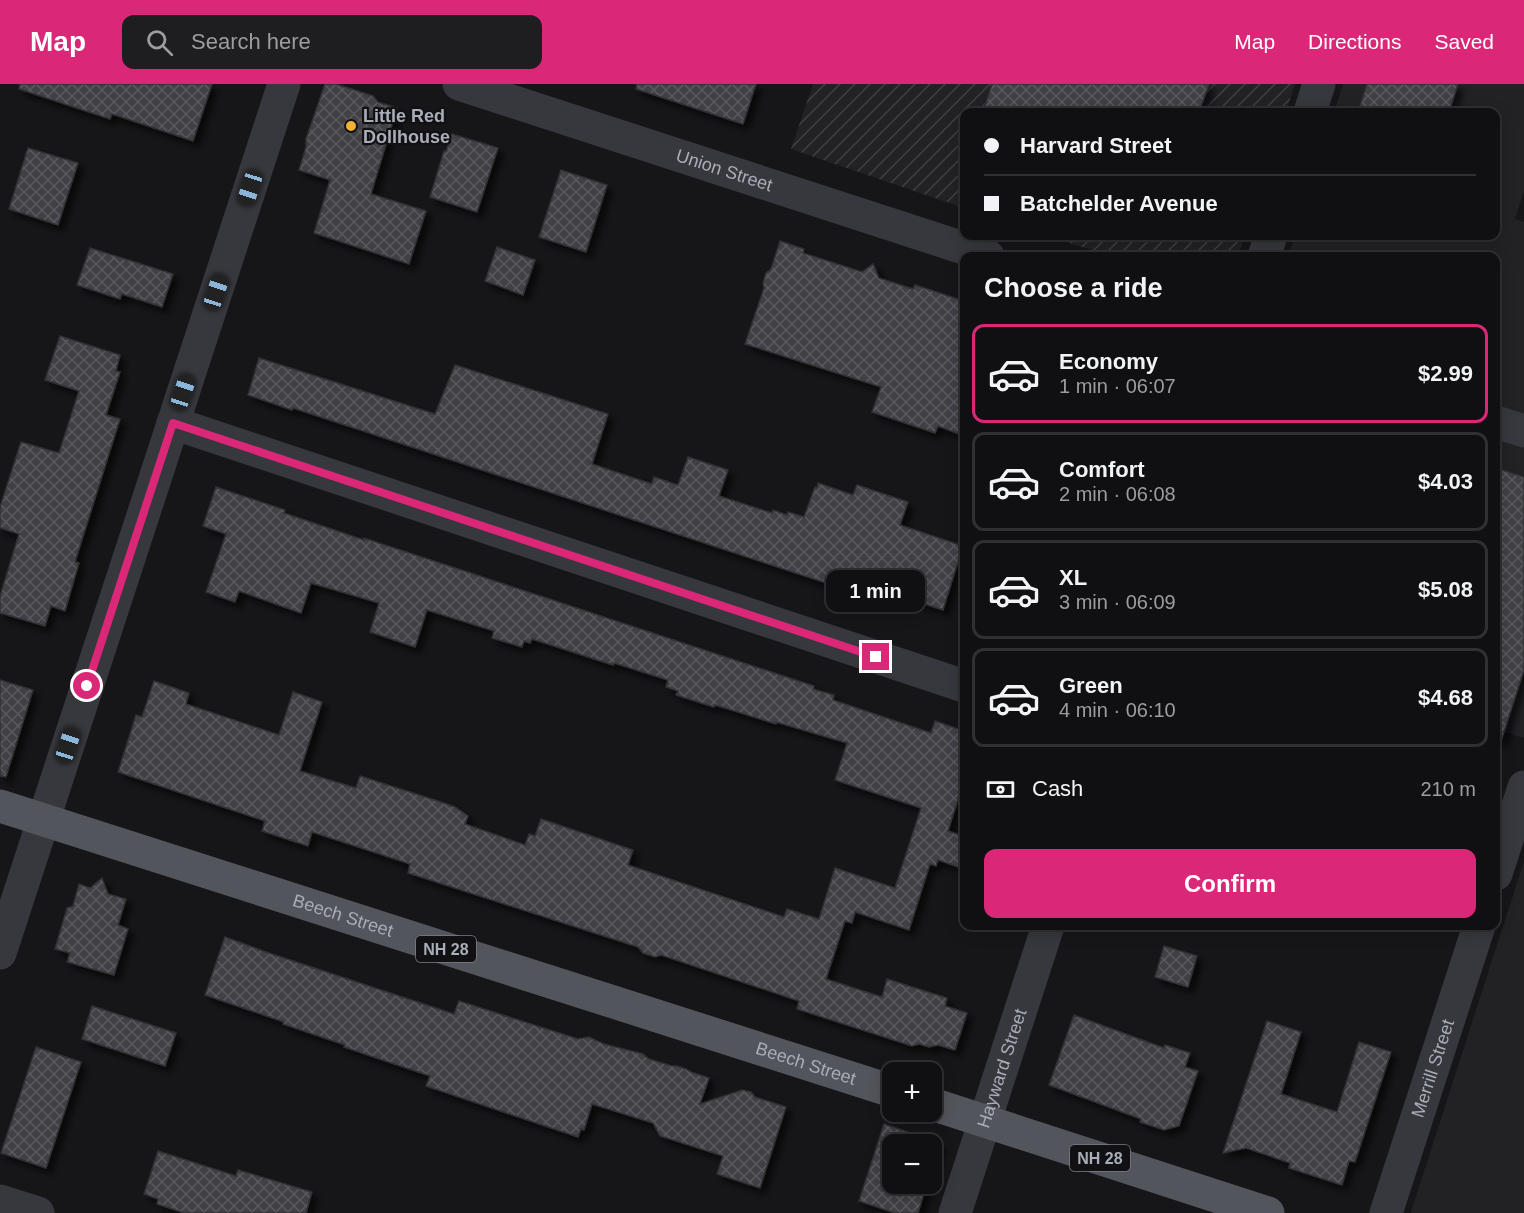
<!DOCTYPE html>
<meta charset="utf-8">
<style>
:root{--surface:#101012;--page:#1e1e20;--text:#f1f3f6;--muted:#9c9d9f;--line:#303032;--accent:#db2777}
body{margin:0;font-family:Arial,sans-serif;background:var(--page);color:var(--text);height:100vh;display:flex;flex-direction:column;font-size:22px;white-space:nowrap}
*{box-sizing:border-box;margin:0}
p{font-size:20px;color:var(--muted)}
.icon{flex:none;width:33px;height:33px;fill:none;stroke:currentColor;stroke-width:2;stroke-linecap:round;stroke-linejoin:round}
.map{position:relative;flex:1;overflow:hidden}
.side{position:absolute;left:960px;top:168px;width:540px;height:678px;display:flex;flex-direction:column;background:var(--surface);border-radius:12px;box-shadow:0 3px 15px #0003,0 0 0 2px var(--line)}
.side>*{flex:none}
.top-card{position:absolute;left:960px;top:24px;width:540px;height:132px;border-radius:12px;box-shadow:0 3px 15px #0003,0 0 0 2px var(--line);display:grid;align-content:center;height:132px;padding:0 24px;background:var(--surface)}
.buttons{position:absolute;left:882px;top:978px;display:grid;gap:12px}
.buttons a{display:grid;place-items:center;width:60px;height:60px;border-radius:12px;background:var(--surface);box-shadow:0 3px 15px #0003,0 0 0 2px var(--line);font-size:30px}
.end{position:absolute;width:27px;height:27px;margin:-14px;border:8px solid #db2777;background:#fff;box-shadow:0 0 0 3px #fff}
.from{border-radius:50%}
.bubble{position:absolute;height:42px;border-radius:12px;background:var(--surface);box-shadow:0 3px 15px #0003,0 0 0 2px var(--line);font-size:20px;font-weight:700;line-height:42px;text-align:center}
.car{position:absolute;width:18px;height:36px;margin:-18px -9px;border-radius:8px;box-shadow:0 0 4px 2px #0007;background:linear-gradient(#222 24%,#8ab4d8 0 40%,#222 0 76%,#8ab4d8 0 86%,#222 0)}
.top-card b{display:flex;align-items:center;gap:21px;height:57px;font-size:22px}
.top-card b+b{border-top:2px solid var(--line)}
.top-card i{width:15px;height:15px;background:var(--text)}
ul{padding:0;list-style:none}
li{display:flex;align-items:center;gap:18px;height:99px;margin:0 12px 9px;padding:0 12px;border:3px solid var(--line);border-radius:12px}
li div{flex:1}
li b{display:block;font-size:22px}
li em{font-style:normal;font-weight:700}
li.current{border-color:var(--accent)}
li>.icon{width:54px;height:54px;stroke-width:1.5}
h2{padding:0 24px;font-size:27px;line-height:72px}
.pay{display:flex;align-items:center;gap:15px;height:66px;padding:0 24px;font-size:22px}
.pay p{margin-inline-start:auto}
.primary-button{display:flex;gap:12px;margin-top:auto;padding:12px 24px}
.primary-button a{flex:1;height:69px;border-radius:12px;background:var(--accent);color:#fff;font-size:24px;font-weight:700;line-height:69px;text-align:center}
header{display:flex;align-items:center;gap:36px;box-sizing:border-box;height:84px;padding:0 30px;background:var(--accent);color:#fff}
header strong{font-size:28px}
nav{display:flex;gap:33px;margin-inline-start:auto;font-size:21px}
.search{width:420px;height:54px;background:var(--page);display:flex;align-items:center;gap:15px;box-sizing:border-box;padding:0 21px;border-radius:12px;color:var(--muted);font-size:22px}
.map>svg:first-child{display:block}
</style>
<header>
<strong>Map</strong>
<div class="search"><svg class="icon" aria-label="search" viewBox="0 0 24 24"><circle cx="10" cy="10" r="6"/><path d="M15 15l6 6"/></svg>Search here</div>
<nav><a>Map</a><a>Directions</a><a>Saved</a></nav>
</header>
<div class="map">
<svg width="1524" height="1129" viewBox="0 0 1524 1129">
<defs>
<pattern id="industrial-furrows" width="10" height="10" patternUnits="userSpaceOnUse" patternTransform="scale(1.5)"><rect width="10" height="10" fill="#222225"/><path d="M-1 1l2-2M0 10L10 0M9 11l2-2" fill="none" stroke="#3f3f43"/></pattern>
<pattern id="building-cross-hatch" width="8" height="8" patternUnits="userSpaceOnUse" patternTransform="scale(1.5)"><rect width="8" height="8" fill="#404145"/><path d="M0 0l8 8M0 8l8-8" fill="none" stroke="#595a5e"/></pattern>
<filter id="shadow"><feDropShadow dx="5.5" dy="5.5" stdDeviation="3" flood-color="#0009"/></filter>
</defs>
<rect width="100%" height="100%" fill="#161618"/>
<g fill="#222225">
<polygon points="1343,0 1524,0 1524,107 1515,135 1524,138 1524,654 1496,645 1496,172 1288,172 1295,152 1496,152 1496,28 1334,28"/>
<polygon points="1524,777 1524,1129 1411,1129 1411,1128"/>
</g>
<g fill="url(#industrial-furrows)">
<polygon points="813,0 1295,0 1286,28 964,28 964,124 791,65"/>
<polygon points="1048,152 1245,152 1238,172 1110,172"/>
</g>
<g fill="url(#building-cross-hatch)" stroke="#303034" stroke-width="1.5" filter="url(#shadow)">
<polygon points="20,0 212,0 193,57 112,30 110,35 19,5"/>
<polygon points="325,0 336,0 373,12 378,18 397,24 371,110 426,127 409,180 314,149 330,96 299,86 306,63 306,55"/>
<polygon points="637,0 756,0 743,40 636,5"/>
<polygon points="992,0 1209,0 1199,28 983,28"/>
<polygon points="1367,0 1458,0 1449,28 1358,28"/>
<polygon points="452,50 498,64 477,128 430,113 444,67 446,67"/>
<polygon points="28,64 78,79 58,141 9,125"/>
<polygon points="561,86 607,101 586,168 539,153"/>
<polygon points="780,157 804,165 803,169 862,188 873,180 879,194 913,205 915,201 964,217 964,352 938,342 935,349 872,328 881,303 745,260 764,204 763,199 766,189 771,185"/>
<polygon points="497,163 535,176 523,211 485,197"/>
<polygon points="90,164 173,190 162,223 122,210 120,215 77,201"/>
<polygon points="60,252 120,271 116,287 120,288 106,331 120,335 75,478 79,479 65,527 51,522 45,542 0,529 0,512 19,450 0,444 0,423 21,358 59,369 79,307 45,296"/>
<polygon points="259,274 435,330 455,281 608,330 592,380 652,400 654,393 678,401 688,373 728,386 719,412 772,429 773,426 787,431 788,428 804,433 815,403 817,404 818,399 853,411 857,401 908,418 900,441 963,462 943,526 878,505 875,515 293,324 292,326 248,311"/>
<polygon points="1496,384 1524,393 1524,586 1501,657 1496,656"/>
<polygon points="216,403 285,426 284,429 364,456 364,454 814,602 813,605 834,611 833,616 931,649 935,637 964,647 964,697 948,747 964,752 964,785 938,776 936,782 930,780 909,846 855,828 852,839 845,837 826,895 882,913 887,895 947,914 945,922 967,929 955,966 938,961 929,963 919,960 912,962 797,925 799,917 661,871 655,873 643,869 638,863 408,789 410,780 312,748 308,762 262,747 265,737 118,688 136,631 142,633 154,597 189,609 186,620 279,651 293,608 322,618 300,687 356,704 360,692 435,716 455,723 468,732 465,740 525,761 529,750 535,752 541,735 633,766 628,781 784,833 787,825 819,835 835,784 895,804 921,724 835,696 847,659 776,638 776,640 715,621 714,623 676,611 678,607 666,603 668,596 614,579 613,581 532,555 530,559 524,557 522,563 492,554 494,547 427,526 415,563 370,548 379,519 311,499 301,529 239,507 235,518 206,508 226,450 203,442"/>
<polygon points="0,596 33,606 6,693 0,692"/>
<polygon points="102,794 108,810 126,815 118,841 128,845 114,891 67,878 70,869 55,865 67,824 73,822 79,800 90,804"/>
<polygon points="225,853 266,868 454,930 459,917 578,955 589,953 604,960 643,970 649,975 672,982 677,982 686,985 691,988 709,994 700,1020 742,1006 751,1008 755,1013 786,1023 760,1104 717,1090 723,1072 660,1052 653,1039 592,1020 584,1046 581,1045 578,1053 426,1002 430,992 344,963 345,961 283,940 284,938 205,911"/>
<polygon points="1164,862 1197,872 1188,903 1155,893"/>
<polygon points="92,922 176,949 165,982 82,955"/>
<polygon points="1074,931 1164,964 1165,961 1190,969 1185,983 1198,987 1179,1042 1164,1046 1140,1038 1141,1035 1049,1001"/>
<polygon points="1267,937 1301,948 1281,1010 1337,1028 1359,958 1391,968 1355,1078 1349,1077 1342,1101 1289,1084 1290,1079 1246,1064 1223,1069"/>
<polygon points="36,963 81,978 46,1084 1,1069"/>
<polygon points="884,1040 940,1059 932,1086 932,1060 892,1060 892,1100 927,1100 918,1129 895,1129 859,1117"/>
<polygon points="158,1067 236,1092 238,1086 312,1108 306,1129 184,1129 157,1120 158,1115 144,1110"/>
</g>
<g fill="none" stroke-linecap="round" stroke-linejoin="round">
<g stroke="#37383d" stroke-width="33">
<path id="s1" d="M 459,0 L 988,172"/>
<polyline points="1310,28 1319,0"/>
<polyline points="1264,172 1271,152"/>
<polyline points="1496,338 1524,347"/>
<polyline points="173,339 964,602"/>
<polyline points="1496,790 1524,703"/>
<polyline points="0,869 284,0"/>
<polyline points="0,1117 38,1129"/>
<path id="s2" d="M 955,1129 L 1048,842"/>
<path id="s3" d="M 1386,1129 L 1479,842"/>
</g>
<g stroke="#53555c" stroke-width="33">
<path id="s4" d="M 0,722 L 892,1007"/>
<polyline points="932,1020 1268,1129"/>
</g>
</g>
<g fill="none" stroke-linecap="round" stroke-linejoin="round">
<polyline stroke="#db2777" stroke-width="8" points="87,602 173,339 876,573"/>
</g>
<circle fill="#f2b134" stroke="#111113" stroke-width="2" cx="351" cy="42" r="6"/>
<g text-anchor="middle" stroke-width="4.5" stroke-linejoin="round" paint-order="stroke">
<g fill="#111113" stroke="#7b7e86" stroke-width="1.5">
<rect x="416" y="852" width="60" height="26" rx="4.5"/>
<rect x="1070" y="1061" width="60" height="26" rx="4.5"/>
</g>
<g font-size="16" font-weight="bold" fill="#a8adb8">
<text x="446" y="871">NH 28</text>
<text x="1100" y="1080">NH 28</text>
</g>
<g font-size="18" font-weight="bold" fill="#a8adb8" stroke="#111113" text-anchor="start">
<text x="363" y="38">Little Red<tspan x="363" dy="21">Dollhouse</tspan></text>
</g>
<g font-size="18" fill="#a8adb8" stroke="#111113">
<text dy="6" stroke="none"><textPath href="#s1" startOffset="279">Union Street</textPath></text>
<text dy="6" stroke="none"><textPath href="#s4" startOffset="360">Beech Street</textPath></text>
<text dy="6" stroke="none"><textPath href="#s4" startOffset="846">Beech Street</textPath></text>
<text dy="6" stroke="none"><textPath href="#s2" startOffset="152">Hayward Street</textPath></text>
<text dy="6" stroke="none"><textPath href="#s3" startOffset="152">Merrill Street</textPath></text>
</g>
</g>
</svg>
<div class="buttons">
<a>+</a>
<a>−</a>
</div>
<i class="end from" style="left:87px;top:602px"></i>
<i class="end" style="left:876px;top:573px"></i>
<div class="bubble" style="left:826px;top:486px;width:99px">1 min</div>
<i class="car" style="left:250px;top:104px;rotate:198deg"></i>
<i class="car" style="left:216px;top:208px;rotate:18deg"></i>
<i class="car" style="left:183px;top:308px;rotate:18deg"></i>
<i class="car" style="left:68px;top:661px;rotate:18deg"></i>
<div class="top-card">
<b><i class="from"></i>Harvard Street</b>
<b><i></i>Batchelder Avenue</b>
</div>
<section class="side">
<h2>Choose a ride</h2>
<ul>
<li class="current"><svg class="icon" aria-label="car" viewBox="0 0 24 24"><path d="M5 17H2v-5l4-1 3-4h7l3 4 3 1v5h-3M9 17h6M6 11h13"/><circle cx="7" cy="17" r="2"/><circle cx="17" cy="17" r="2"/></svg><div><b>Economy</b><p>1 min · 06:07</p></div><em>$2.99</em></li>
<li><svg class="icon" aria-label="car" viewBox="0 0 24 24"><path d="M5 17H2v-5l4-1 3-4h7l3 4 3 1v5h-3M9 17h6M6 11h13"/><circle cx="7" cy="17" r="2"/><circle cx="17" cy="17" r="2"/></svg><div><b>Comfort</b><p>2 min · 06:08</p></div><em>$4.03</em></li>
<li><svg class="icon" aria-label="car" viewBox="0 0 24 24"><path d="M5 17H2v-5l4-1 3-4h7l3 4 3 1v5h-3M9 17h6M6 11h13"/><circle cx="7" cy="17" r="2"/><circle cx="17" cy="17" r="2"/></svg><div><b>XL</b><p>3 min · 06:09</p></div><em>$5.08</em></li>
<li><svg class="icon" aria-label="car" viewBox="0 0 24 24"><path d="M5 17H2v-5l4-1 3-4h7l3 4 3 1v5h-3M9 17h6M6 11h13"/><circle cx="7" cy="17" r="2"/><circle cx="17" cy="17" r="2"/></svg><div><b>Green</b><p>4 min · 06:10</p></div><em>$4.68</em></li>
</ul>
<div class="pay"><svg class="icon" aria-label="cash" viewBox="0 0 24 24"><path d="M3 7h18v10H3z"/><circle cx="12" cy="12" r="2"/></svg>Cash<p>210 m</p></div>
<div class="primary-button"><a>Confirm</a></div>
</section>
</div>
